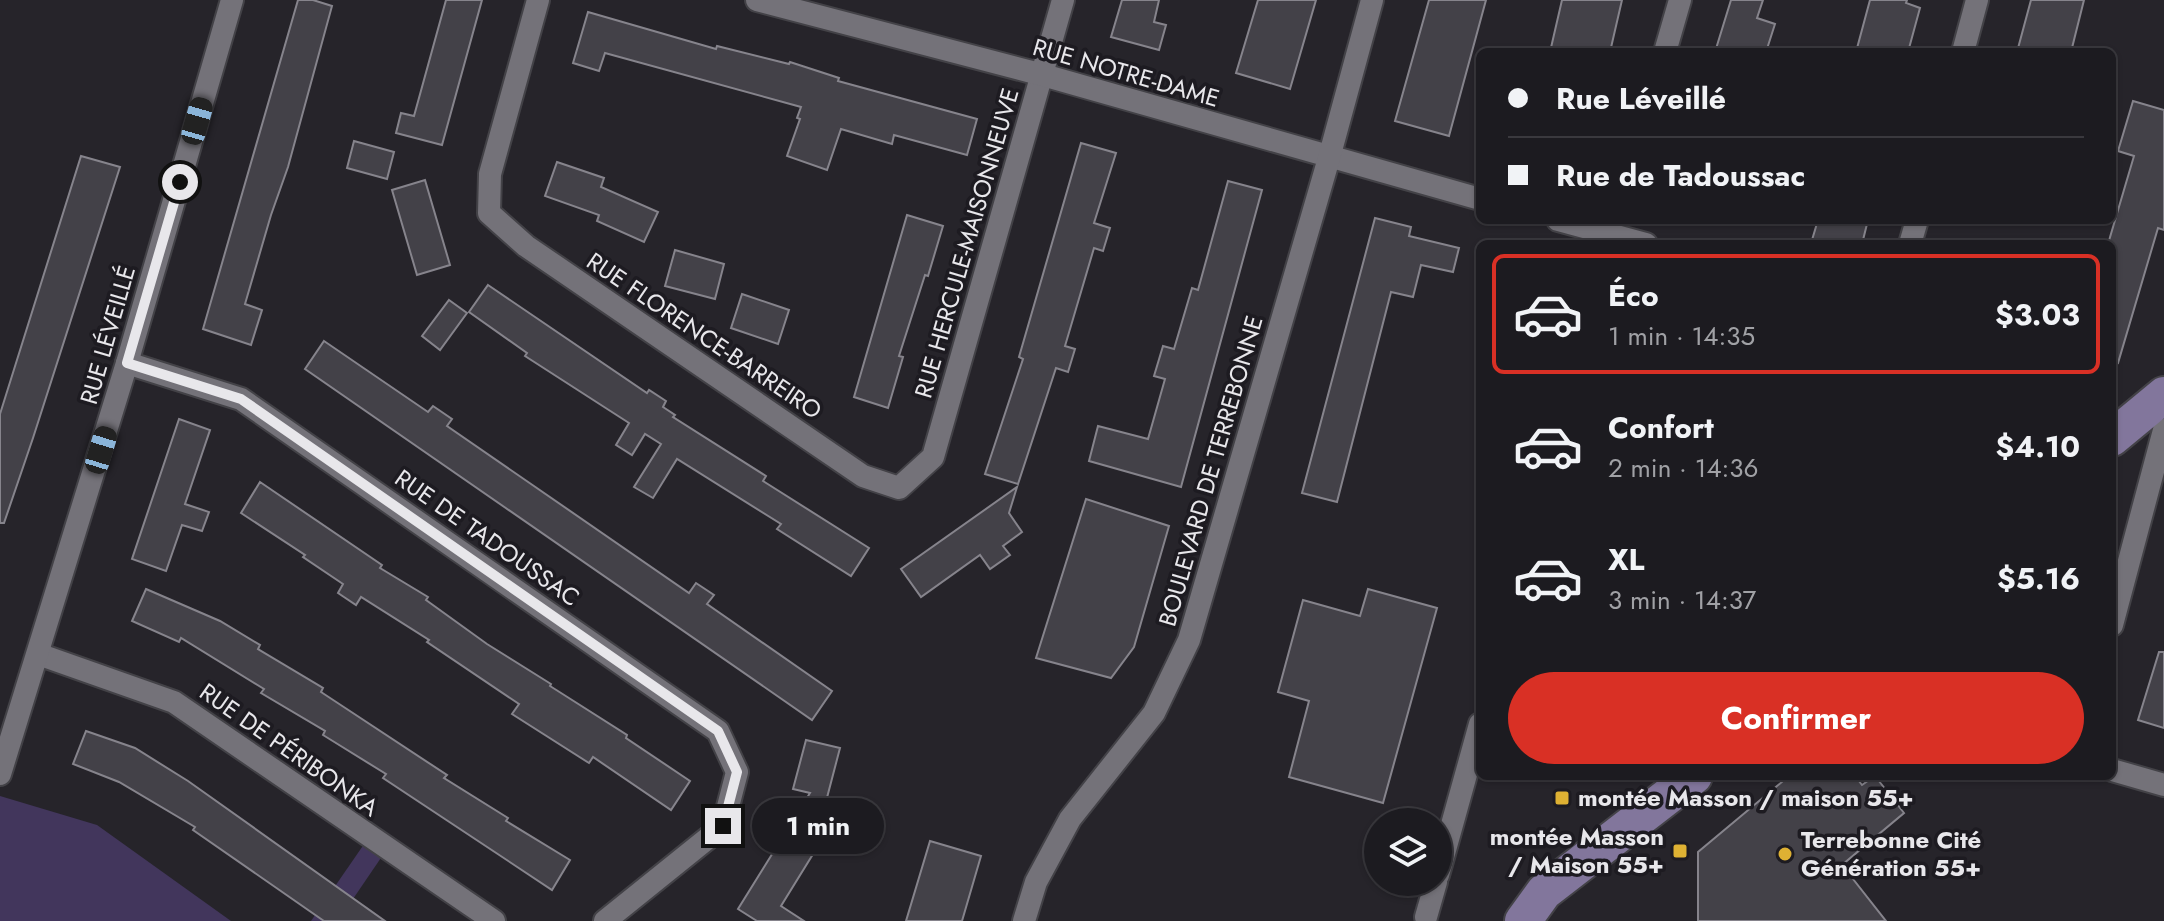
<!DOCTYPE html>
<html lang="fr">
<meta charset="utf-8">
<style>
:root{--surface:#1c1b20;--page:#29282d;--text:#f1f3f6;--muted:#a0a1a5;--line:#3a393e;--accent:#d93025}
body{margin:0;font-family:Jost,sans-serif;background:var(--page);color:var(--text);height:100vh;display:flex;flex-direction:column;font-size:30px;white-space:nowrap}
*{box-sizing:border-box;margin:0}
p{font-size:26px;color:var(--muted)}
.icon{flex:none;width:44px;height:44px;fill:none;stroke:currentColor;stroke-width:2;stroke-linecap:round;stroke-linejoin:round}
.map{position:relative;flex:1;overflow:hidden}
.side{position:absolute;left:1476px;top:240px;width:640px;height:540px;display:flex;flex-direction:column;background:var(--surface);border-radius:12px;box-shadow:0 2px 6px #0004,0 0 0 2px var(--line)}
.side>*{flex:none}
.hud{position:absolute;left:1476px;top:48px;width:640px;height:176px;border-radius:12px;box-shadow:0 2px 6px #0004,0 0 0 2px var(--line);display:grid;align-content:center;height:176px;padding:0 32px;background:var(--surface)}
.controls{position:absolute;left:1364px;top:808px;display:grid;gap:16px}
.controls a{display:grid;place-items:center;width:88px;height:88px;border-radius:50%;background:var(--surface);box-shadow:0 2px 6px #0004,0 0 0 2px var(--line);font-size:40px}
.end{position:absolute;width:36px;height:36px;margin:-18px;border:10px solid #e8e7eb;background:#111;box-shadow:0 0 0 4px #111}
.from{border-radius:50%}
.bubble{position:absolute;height:56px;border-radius:28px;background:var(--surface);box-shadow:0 2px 6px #0004,0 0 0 2px var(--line);font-size:26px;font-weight:700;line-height:56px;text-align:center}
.car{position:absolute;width:24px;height:48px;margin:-24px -12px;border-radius:10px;box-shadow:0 0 6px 2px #0007;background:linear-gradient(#222 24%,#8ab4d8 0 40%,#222 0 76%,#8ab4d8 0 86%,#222 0)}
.hud b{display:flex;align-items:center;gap:28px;height:76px;font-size:30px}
.hud b+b{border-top:2px solid var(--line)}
.hud i{width:20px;height:20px;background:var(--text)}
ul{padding:14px 0 0;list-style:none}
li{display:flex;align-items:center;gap:24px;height:120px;margin:0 16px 12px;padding:0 16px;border:4px solid transparent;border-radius:12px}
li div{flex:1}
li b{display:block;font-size:30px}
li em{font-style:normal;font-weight:700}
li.current{border-color:var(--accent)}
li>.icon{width:72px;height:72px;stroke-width:1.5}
.action{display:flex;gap:16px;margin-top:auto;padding:16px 32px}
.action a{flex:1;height:92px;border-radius:48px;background:var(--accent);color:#fff;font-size:32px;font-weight:700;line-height:92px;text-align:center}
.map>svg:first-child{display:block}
</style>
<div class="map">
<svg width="2164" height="921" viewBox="0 0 2164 921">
<rect width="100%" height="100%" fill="#26242a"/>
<g fill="#42365c">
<polygon points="0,796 97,825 231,921 0,921"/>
<polygon points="369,837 387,849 338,921 311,921"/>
</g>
<g fill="#434148" stroke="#86848c" stroke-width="2">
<polygon points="298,0 313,0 332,6 288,167 271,215 245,304 262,310 251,345 203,329"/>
<polygon points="446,0 482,0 442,145 396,133 401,113 414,116"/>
<polygon points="1122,0 1159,0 1154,22 1166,25 1159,50 1111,37"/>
<polygon points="1258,0 1316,0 1290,89 1236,73"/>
<polygon points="1429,0 1486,0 1449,136 1395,121"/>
<polygon points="1562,0 1622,0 1610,52 1550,52"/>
<polygon points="1731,0 1763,0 1757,18 1775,24 1766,52 1715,52"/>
<polygon points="1870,0 1907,0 1906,3 1920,8 1908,52 1856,52"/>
<polygon points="2031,0 2084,0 2071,52 2017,52"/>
<polygon points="588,12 716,49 717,46 789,64 790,62 839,78 838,81 977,119 967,155 894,135 892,144 841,129 827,170 787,156 800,119 797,118 801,107 605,53 599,71 573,63"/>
<polygon points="2133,101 2164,110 2164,230 2158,228 2118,363 2112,362 2112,244 2108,244 2134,156 2118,151"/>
<polygon points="354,141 394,152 387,179 347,168"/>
<polygon points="1081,143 1116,153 1094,223 1110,228 1103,251 1094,248 1065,346 1075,349 1068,372 1056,368 1018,484 985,474 1023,359 1019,357"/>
<polygon points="81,156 120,167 33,438 4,523 0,523 0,414"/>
<polygon points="557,162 604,178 601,187 658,212 644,242 597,221 599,215 545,196"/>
<polygon points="425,180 450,265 417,275 392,190"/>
<polygon points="1228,181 1262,190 1181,487 1089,461 1098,426 1148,439 1165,379 1154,376 1163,346 1174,349 1192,288 1198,290"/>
<polygon points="907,215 943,226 928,276 925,275 899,356 903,357 888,408 854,397"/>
<polygon points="1375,218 1411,227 1409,236 1459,248 1453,272 1421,265 1413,297 1391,292 1337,502 1302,493"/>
<polygon points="1818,220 1868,220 1862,244 1828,244 1812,240"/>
<polygon points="675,250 724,264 715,299 665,286"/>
<polygon points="488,285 647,393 649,390 666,401 663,407 675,415 673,417 766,476 763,481 869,548 851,576 777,529 781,524 677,459 653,498 634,487 661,444 645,434 632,455 616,445 629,423 525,356 527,353 469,312"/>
<polygon points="742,294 789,310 778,344 731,328"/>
<polygon points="449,300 467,313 440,350 422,336"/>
<polygon points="324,341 428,412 433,406 452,419 447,426 689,593 696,583 714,595 707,604 832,691 812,720 305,369"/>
<polygon points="179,419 210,430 185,504 209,512 202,531 182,525 166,571 132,559"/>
<polygon points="260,482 382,565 380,568 428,597 426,600 487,644 551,684 550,686 627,735 626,738 690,781 671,810 593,757 589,763 512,714 519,704 427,642 429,640 361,597 356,605 338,593 343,584 303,557 305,555 241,513"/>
<polygon points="1017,487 1009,513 1022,532 1003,546 1010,555 990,569 980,555 921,597 901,569"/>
<polygon points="1086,499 1169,526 1134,647 1111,678 1036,658"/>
<polygon points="146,589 220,621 260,645 258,649 323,688 321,692 447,775 444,778 508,818 506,821 570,860 552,890 383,778 386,774 323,735 325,731 261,693 264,689 181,638 179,642 132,621"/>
<polygon points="1368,589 1437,608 1383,803 1289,777 1309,701 1278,692 1303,600 1360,616"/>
<polygon points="2159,652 2164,652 2164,728 2138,720"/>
<polygon points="86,731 135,748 188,781 385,921 324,921 193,830 195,827 119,782 73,764"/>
<polygon points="806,740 840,748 823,813 855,826 846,848 823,838 781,906 804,921 757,921 738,909 810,793 793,789"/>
<polygon points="1789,776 1855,776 1862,785 1875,776 1904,813 1842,865 1886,921 1698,921 1698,852"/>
<polygon points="930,841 981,856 962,921 906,921"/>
</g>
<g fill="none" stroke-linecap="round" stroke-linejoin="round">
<defs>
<g id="street">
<polyline points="538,0 490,174 489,213 526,246 863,476 899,488 933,457 1063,0"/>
<polyline points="757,0 1043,75 1480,199"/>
<polyline points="1665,52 1680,0"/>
<polyline points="1963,52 1977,0"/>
<polyline points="1558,220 1646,244"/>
<polyline points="1910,244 1917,220"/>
<polyline points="127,363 241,399 718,731 737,772 723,826 605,921"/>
<polyline points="2112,625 2164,430"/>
<polyline points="38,654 174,702 494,921"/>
<polyline points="2112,770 2164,785"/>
<polyline points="0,774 127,363 232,0"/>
<polyline points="1438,875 1480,724"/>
<polyline points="1426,917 1436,882"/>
<polyline points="1024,921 1036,882 1070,819 1154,713 1189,640 1329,158 1372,0"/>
</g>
<g id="primary">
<polyline points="2112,438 2164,395"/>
<polyline points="1523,921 1544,892 1694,776"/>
</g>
</defs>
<use href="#street" stroke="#434247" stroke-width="26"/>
<use href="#primary" stroke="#434247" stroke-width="40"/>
<use href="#street" stroke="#747279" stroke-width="22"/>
<use href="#primary" stroke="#82769c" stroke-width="36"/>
</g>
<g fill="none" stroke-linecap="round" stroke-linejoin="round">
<polyline stroke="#e8e7eb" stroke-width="10" points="180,182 127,363 241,399 718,731 737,772 723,826"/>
</g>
<g fill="#deb133" stroke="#1d1b21" stroke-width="3">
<rect x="1554" y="790" width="16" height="16" rx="4"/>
<rect x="1672" y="843" width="16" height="16" rx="4"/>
<circle cx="1785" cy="854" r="8"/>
</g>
<g text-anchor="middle" stroke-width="7" stroke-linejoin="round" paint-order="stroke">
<g font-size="24" fill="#e8e7eb" stroke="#1d1b21">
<text transform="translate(1126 73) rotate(16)" y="8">RUE NOTRE-DAME</text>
<text transform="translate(967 243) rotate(-74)" y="8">RUE HERCULE-MAISONNEUVE</text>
<text transform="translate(108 335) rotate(-74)" y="8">RUE LÉVEILLÉ</text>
<text transform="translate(704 336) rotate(34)" y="8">RUE FLORENCE-BARREIRO</text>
<text transform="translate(1211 471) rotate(-74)" y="8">BOULEVARD DE TERREBONNE</text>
<text transform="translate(487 538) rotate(35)" y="8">RUE DE TADOUSSAC</text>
<text transform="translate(289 750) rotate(35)" y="8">RUE DE PÉRIBONKA</text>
</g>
<g font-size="24" font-weight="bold" fill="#e8e7eb" stroke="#1d1b21" text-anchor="start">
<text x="1578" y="806">montée Masson / maison 55+</text>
<text x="1664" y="845" text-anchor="end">montée Masson<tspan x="1664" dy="28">/ Maison 55+</tspan></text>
<text x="1801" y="848">Terrebonne Cité<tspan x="1801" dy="28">Génération 55+</tspan></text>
</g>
</g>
</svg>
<div class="controls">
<a><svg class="icon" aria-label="layers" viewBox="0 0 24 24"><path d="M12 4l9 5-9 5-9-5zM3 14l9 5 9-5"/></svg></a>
</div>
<i class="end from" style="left:180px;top:182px"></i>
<i class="end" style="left:723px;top:826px"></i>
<div class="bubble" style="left:752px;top:798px;width:132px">1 min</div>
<i class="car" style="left:197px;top:121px;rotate:16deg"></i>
<i class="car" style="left:101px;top:450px;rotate:17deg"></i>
<div class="hud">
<b><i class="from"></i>Rue Léveillé</b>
<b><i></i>Rue de Tadoussac</b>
</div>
<section class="side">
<ul>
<li class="current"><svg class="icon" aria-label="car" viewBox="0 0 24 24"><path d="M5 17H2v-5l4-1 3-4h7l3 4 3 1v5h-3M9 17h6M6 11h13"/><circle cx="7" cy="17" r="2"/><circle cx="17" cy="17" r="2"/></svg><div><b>Éco</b><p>1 min · 14:35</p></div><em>$3.03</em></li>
<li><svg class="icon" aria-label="car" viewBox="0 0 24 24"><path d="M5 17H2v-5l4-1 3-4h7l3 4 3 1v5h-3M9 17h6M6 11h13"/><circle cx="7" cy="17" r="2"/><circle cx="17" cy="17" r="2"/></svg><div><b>Confort</b><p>2 min · 14:36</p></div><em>$4.10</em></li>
<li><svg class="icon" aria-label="car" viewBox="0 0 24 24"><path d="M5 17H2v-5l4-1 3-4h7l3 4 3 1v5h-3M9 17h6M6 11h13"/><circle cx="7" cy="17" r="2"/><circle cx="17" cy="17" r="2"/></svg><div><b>XL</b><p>3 min · 14:37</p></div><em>$5.16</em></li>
</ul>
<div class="action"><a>Confirmer</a></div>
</section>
</div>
